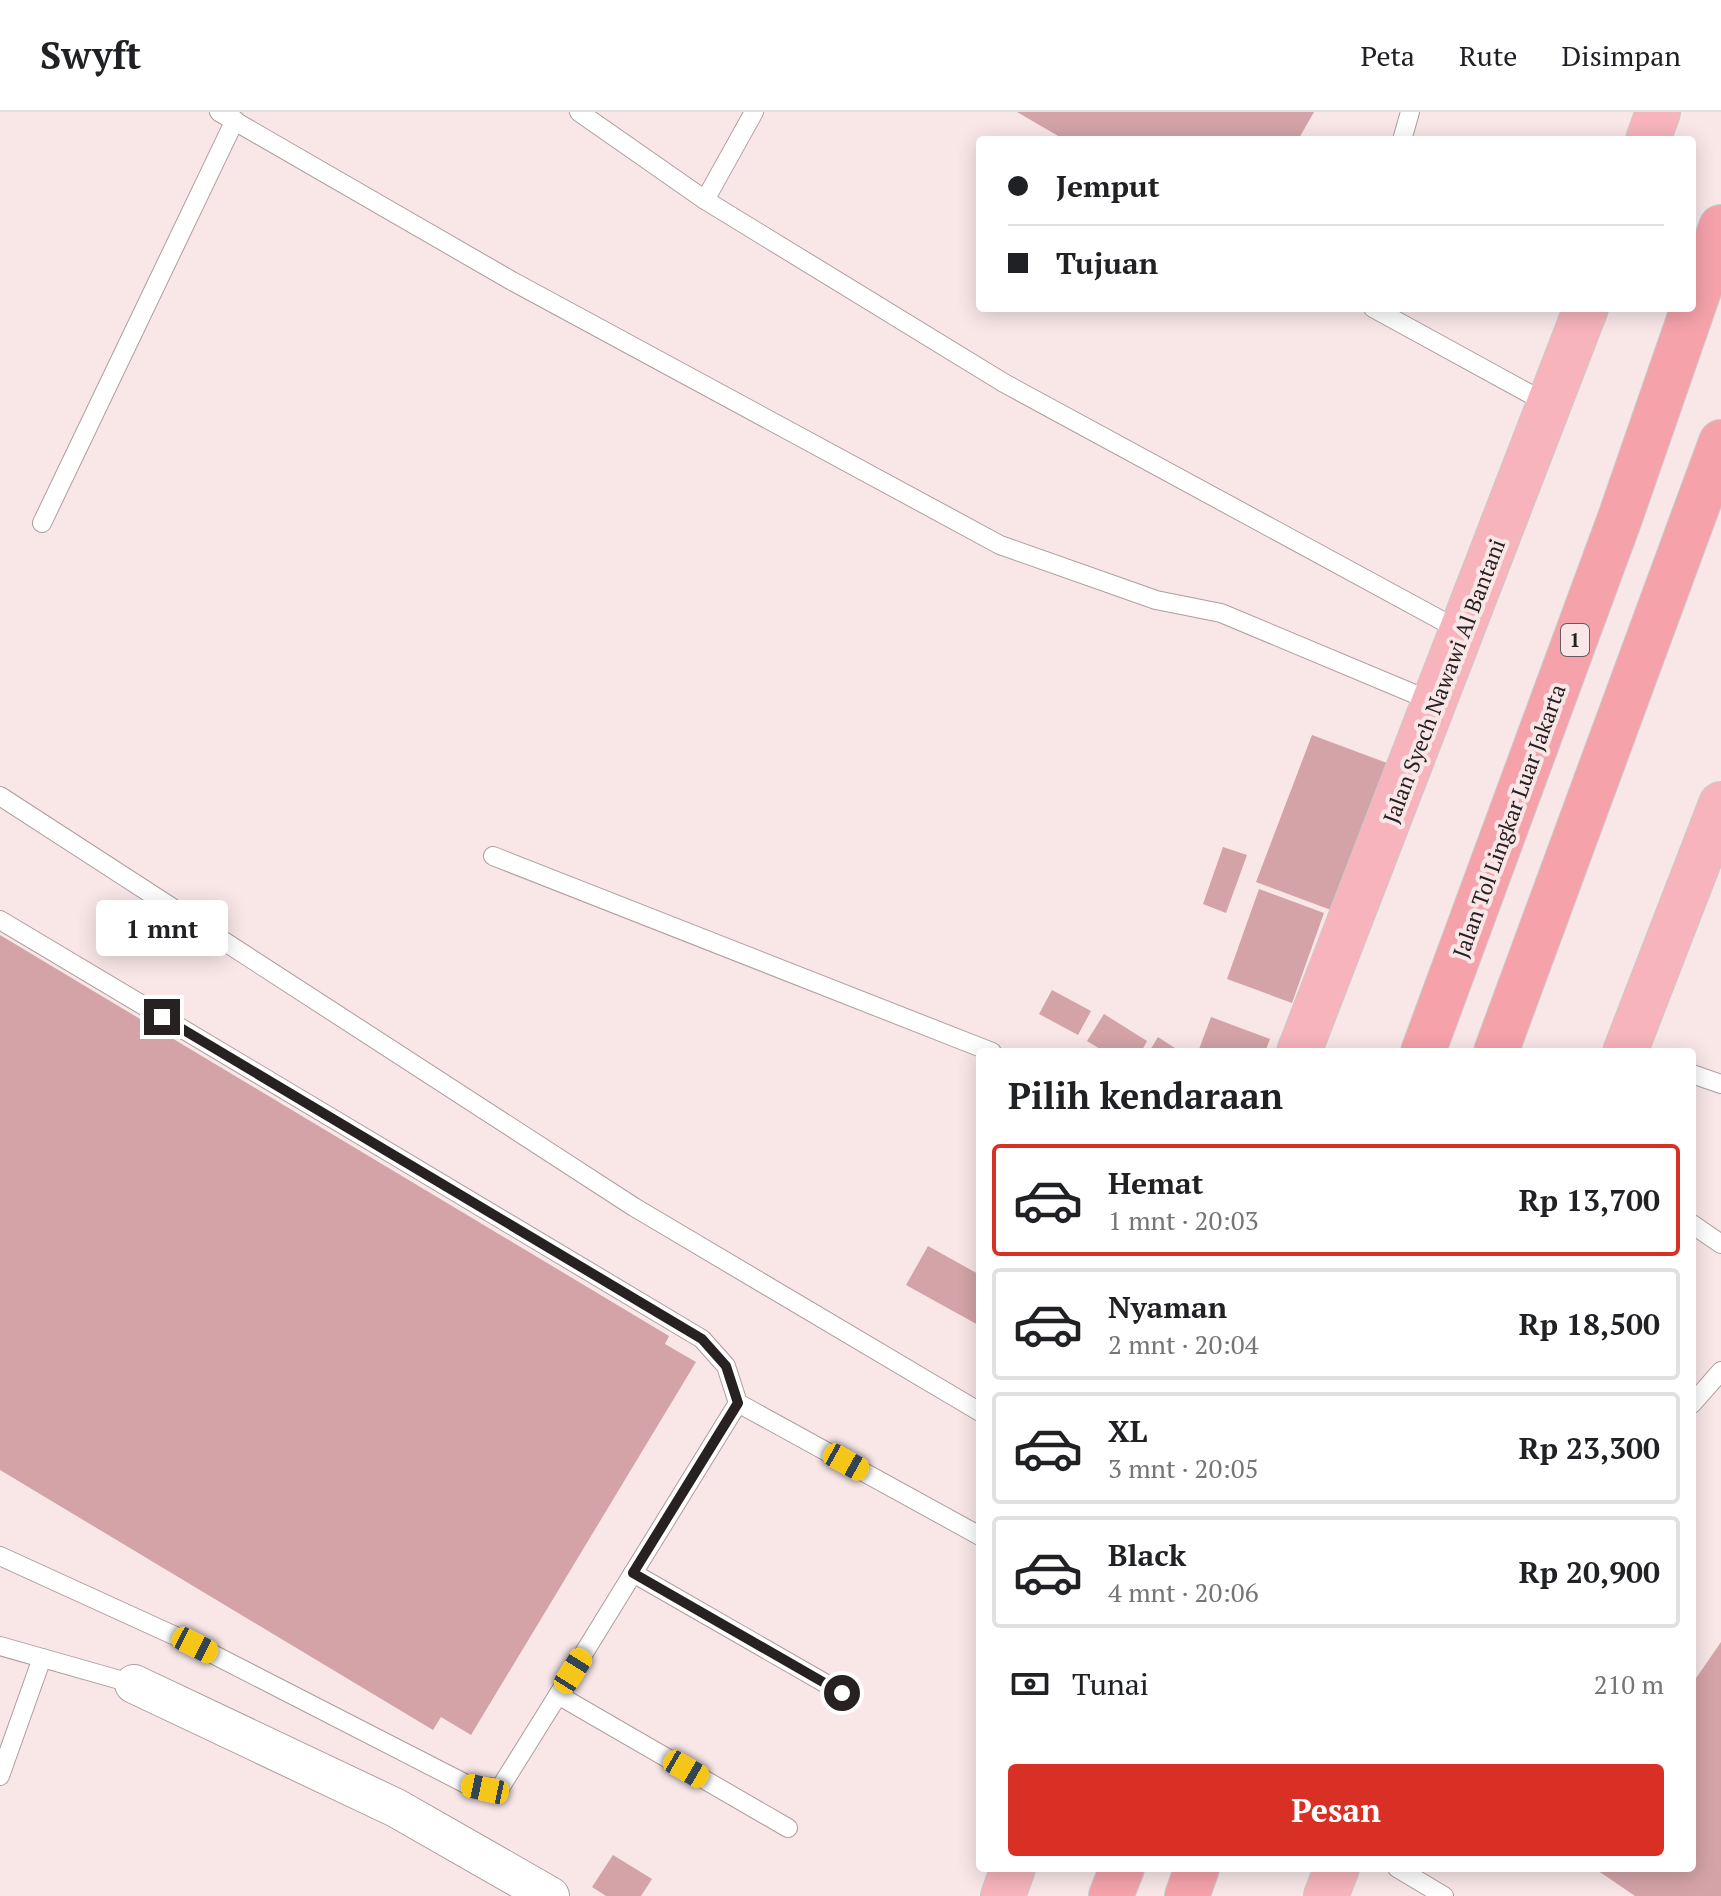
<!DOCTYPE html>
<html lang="id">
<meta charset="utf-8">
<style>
:root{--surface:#fff;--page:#f2f2f2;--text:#202124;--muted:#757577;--line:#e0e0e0;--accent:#d93025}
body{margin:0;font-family:"PT Serif",serif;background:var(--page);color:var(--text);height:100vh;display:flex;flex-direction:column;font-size:30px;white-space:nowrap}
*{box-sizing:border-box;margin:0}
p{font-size:26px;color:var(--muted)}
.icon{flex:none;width:44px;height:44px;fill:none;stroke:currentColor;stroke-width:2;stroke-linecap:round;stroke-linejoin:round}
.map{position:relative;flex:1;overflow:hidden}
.sheet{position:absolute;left:976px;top:936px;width:720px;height:824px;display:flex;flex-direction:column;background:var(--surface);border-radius:8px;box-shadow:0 4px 20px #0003}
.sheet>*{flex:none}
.top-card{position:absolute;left:976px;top:24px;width:720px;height:176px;border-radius:8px;box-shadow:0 4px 20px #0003;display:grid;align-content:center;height:176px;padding:0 32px;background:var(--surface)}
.end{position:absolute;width:36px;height:36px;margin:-18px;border:10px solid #282122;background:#fff;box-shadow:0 0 0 4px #fff}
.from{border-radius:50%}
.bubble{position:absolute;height:56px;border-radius:8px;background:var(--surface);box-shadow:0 4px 20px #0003;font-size:26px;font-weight:800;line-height:56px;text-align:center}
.car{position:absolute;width:24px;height:48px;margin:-24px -12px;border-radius:10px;box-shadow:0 0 6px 2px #0007;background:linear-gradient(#f5c518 24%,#345 0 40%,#f5c518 0 76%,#345 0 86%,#f5c518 0)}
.top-card b{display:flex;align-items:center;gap:28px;height:76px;font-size:30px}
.top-card b+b{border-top:2px solid var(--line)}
.top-card i{width:20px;height:20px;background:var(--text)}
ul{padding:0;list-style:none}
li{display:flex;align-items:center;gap:24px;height:112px;margin:0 16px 12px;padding:0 16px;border:4px solid var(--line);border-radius:8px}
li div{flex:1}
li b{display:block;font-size:30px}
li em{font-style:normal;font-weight:800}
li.on{border-color:var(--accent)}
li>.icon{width:72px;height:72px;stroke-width:1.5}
h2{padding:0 32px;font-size:36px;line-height:96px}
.pay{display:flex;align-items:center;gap:20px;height:88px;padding:0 32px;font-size:30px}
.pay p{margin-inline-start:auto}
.cta{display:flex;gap:16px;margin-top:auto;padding:16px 32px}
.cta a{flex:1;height:92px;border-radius:8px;background:var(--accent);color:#fff;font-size:32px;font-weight:800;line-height:92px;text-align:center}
header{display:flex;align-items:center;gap:48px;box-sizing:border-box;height:112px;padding:0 40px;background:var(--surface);border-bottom:2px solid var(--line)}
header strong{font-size:38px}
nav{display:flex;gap:44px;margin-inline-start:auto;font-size:28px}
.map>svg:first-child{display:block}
</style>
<header>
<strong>Swyft</strong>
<nav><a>Peta</a><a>Rute</a><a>Disimpan</a></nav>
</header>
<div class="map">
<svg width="1721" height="1784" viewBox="0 0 1721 1784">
<rect width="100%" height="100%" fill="#f9e7e8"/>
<g fill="#d3a3a7">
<polygon points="1017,0 1314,0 1298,28 1065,28"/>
<polygon points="1312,623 1387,651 1331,798 1256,770"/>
<polygon points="1223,735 1247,743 1226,801 1203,792"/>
<polygon points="1259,777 1324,801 1292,891 1227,867"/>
<polygon points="0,823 669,1224 665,1232 696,1250 471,1623 441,1605 433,1618 0,1358"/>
<polygon points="1052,878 1091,899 1078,923 1039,902"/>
<polygon points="1104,902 1147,929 1141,940 1105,940 1087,929"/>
<polygon points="1211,905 1270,927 1265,940 1198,940"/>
<polygon points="1158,925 1181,940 1149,940"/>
<polygon points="928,1134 980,1163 980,1214 906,1173"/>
<polygon points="1721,1530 1721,1784 1635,1784 1594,1756 1692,1756 1692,1572"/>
<polygon points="613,1743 652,1767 641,1784 606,1784 592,1775"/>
</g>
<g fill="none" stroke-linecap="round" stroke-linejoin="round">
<defs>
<g id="service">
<polyline points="219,0 512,169 1000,433 1156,488 1221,501 1436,591"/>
<polyline points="579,0 705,88 1004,271 1461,519"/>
<polyline points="1402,28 1410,0"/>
<polyline points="705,88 754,0"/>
<polyline points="1373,196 1550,293"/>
<polyline points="42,411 235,8"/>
<polyline points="0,684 634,1095 980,1300"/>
<polyline points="493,744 992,940"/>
<polyline points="0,808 702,1227 726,1254 738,1291 980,1424"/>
<polyline points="1692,962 1721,972"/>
<polyline points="1692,1112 1721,1132"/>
<polyline points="1692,1292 1721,1259"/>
<polyline points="0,1444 195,1533 468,1673 500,1676 558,1583 788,1716"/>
<polyline points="633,1461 842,1581"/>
<polyline points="0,1534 134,1572"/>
<polyline points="558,1583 738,1291"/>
<polyline points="0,1664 42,1546"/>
<polyline points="1397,1756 1444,1784"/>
</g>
<polyline id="minor" points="134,1572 396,1696 550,1784"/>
<g id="trunk">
<polyline points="1648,28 1658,0"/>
<polyline points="1299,940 1586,196"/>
<polyline points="1625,940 1721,692"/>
<polyline points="1003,1784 1013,1756"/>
<polyline points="1326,1784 1337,1756"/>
</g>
<g id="motorway">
<polyline points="1423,940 1620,406 1721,115"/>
<polyline points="1496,940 1721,330"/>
<polyline points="1111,1784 1122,1756"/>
<polyline points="1187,1784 1197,1756"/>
</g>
</defs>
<use href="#service" stroke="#ae9d9e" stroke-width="20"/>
<use href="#minor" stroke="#ae9d9e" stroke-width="40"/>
<use href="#trunk" stroke="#cbcaca" stroke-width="46"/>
<use href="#motorway" stroke="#cbcaca" stroke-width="46"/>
<use href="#service" stroke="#fff" stroke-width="18"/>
<use href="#minor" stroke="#fff" stroke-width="38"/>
<use href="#trunk" stroke="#f7b4bc" stroke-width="44"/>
<use href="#motorway" stroke="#f5a2ab" stroke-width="44"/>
</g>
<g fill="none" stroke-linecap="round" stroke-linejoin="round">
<polyline stroke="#282122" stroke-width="10" points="162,905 702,1227 726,1254 738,1291 633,1461 842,1581"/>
</g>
<g text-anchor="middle" stroke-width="8" stroke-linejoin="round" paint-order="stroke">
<rect fill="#f9e7e8" stroke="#675c5d" stroke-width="2" x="1561" y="512" width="28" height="32" rx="6"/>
<g font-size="20" font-weight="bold" fill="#282122">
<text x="1575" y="535">1</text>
</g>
<g font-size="22" fill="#282122" stroke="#f9e7e8">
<text transform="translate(1444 569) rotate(-69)" y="8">Jalan Syech Nawawi Al Bantani</text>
<text transform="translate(1509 709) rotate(-70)" y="8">Jalan Tol Lingkar Luar Jakarta</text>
</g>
</g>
</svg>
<i class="end from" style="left:842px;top:1581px"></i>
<i class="end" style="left:162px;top:905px"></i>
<div class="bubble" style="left:96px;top:788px;width:132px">1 mnt</div>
<i class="car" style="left:846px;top:1350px;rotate:119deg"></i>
<i class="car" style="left:195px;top:1533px;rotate:117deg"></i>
<i class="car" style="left:573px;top:1559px;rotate:32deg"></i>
<i class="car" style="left:686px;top:1657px;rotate:120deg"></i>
<i class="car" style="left:485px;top:1677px;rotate:282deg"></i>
<div class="top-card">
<b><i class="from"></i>Jemput</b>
<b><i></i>Tujuan</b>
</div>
<section class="sheet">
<h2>Pilih kendaraan</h2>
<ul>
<li class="on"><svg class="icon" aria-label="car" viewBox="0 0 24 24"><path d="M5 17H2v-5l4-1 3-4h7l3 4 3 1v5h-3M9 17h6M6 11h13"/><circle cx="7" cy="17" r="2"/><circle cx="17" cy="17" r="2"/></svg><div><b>Hemat</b><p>1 mnt · 20:03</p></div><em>Rp 13,700</em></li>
<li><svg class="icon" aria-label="car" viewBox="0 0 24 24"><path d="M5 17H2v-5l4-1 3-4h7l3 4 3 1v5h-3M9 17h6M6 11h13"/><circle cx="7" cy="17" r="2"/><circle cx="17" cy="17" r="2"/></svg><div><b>Nyaman</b><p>2 mnt · 20:04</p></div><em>Rp 18,500</em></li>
<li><svg class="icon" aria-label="car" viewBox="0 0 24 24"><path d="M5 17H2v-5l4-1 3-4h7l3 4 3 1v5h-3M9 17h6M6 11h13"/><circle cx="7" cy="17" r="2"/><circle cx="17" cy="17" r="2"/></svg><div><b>XL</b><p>3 mnt · 20:05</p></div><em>Rp 23,300</em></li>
<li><svg class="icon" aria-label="car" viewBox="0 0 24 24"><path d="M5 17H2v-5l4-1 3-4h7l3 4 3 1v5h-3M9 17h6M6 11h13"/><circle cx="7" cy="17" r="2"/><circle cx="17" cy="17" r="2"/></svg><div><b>Black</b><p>4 mnt · 20:06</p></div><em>Rp 20,900</em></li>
</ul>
<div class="pay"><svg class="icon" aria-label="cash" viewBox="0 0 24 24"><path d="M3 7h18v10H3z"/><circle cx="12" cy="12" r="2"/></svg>Tunai<p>210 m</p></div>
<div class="cta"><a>Pesan</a></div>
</section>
</div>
